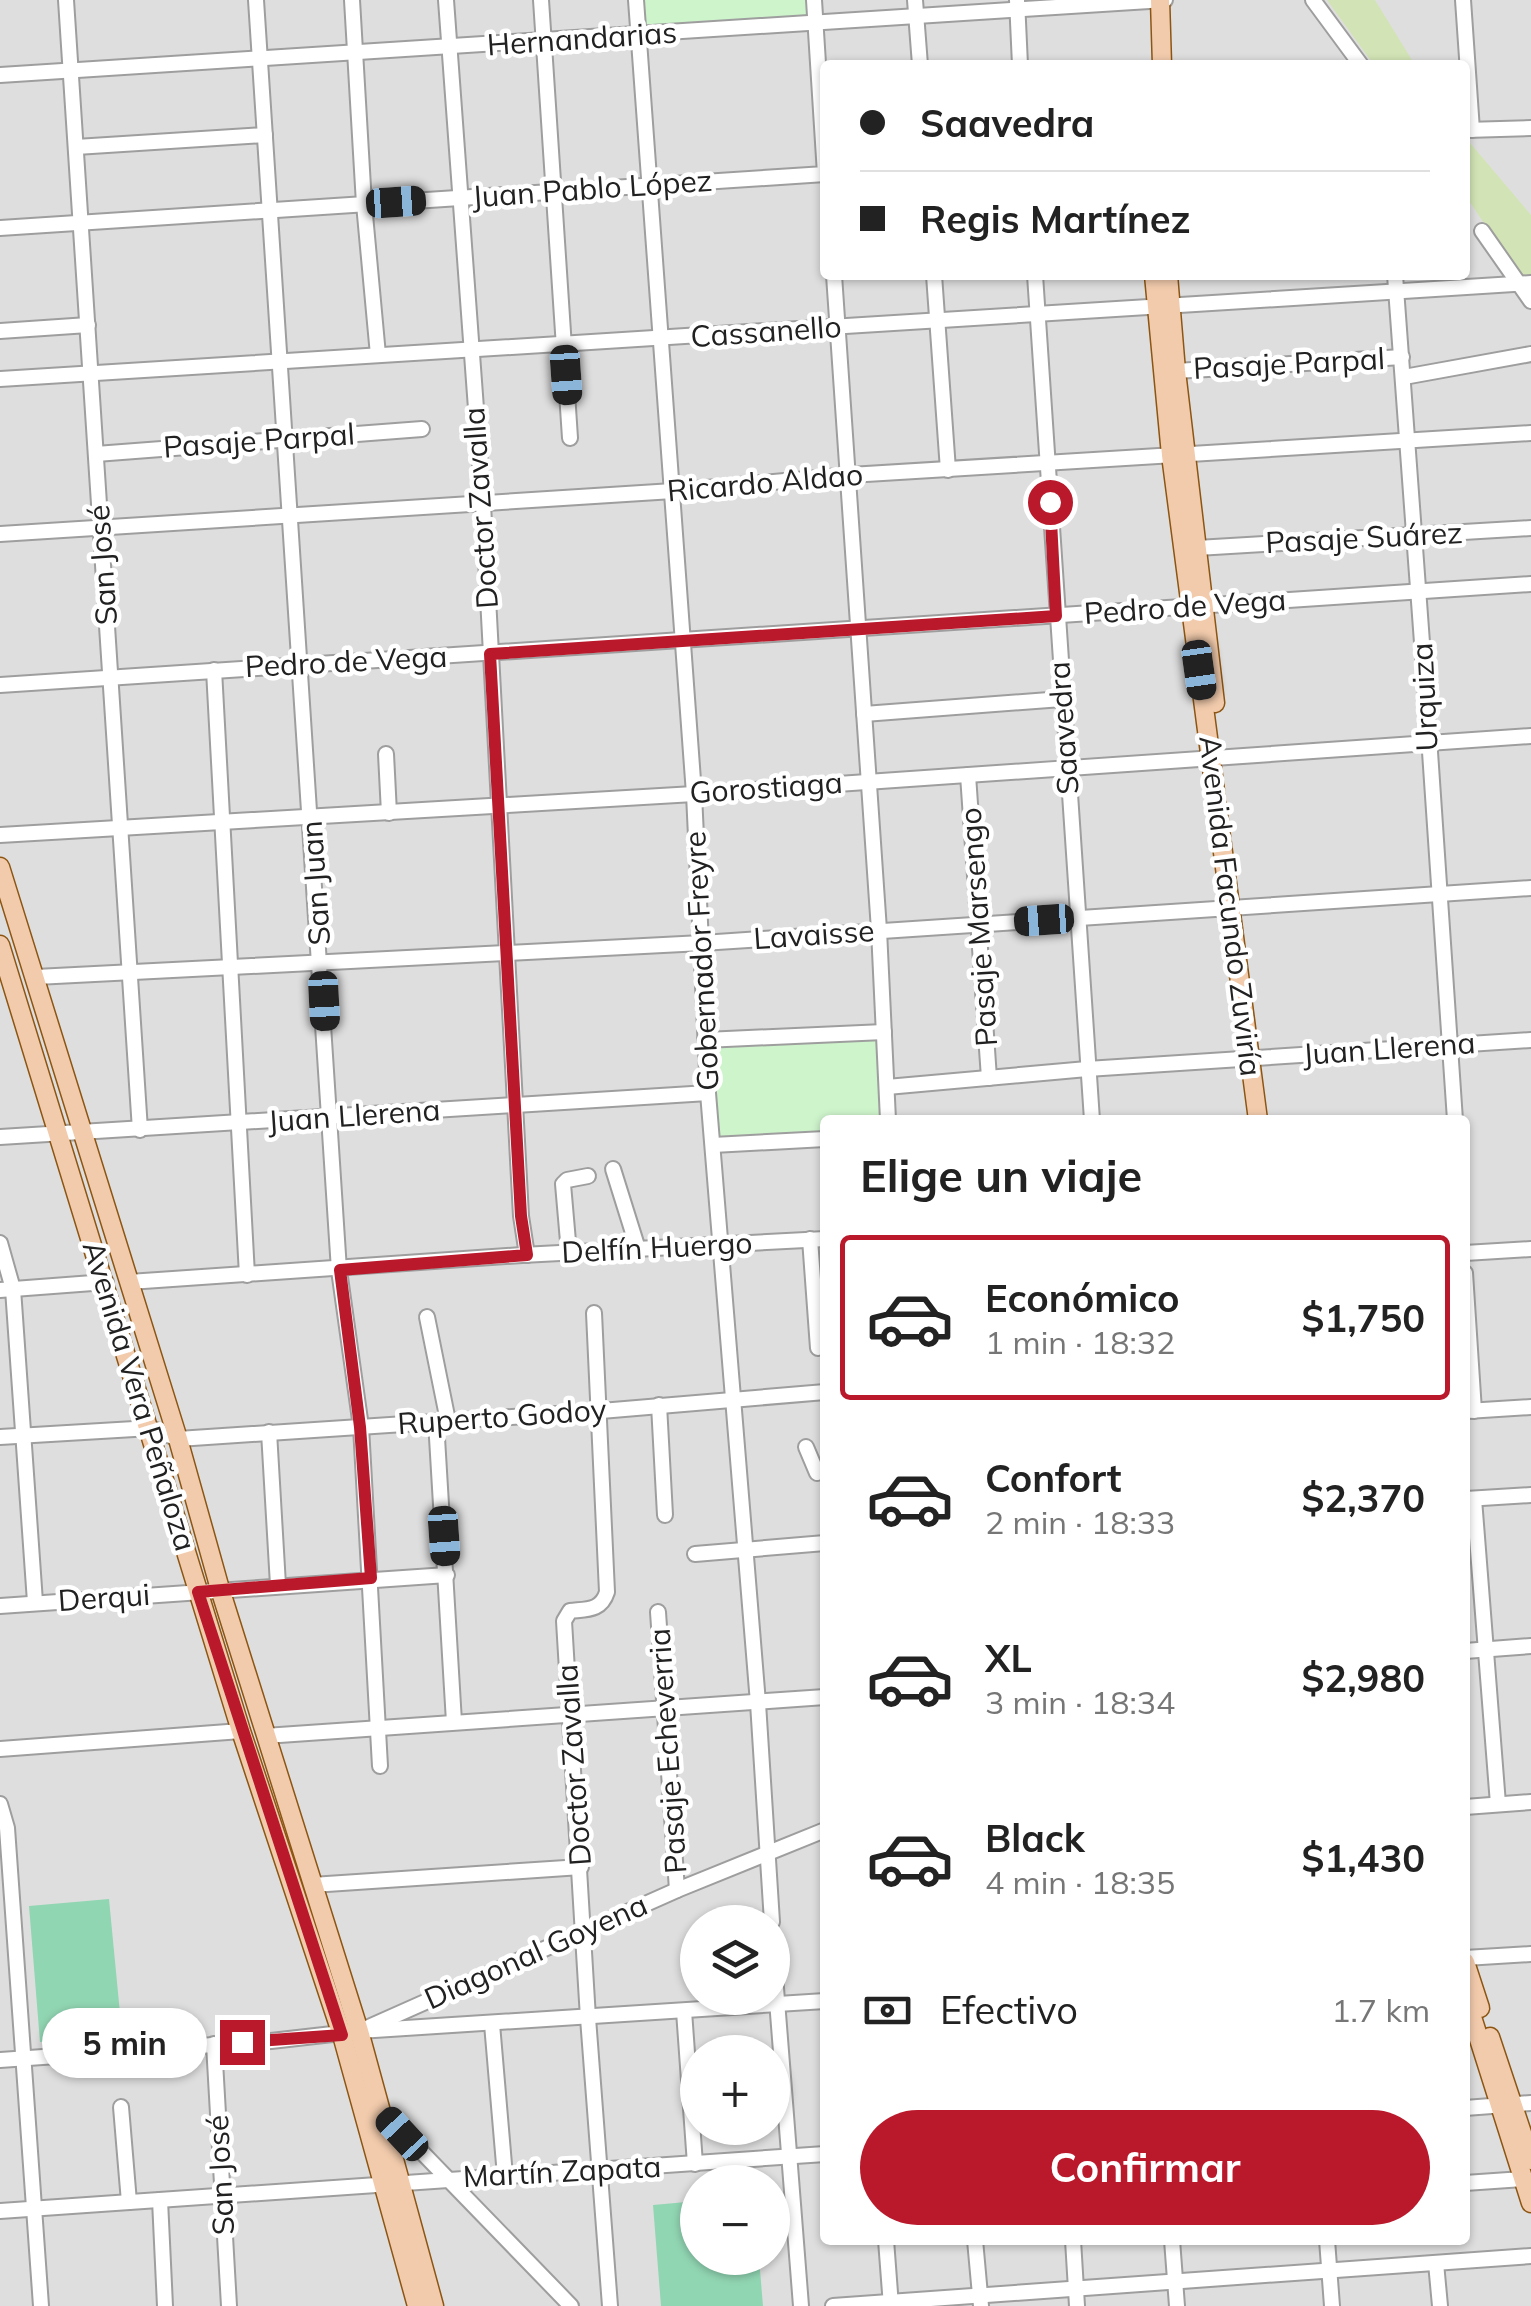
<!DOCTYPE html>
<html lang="es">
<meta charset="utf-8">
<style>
:root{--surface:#fff;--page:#f2f2f2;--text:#222;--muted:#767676;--line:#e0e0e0;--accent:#ba182b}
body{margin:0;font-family:Mulish,sans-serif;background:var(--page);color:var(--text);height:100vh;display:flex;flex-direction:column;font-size:38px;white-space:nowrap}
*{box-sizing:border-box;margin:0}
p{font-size:32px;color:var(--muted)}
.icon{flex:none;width:55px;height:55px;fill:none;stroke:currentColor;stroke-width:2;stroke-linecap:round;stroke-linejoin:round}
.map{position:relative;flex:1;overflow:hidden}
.drawer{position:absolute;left:820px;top:1115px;width:650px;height:1130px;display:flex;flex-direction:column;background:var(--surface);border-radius:10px;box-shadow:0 2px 8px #0004}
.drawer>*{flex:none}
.guide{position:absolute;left:820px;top:60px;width:650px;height:220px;border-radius:10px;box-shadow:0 2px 8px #0004;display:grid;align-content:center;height:220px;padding:0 40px;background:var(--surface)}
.fabs{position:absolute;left:680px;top:1905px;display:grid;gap:20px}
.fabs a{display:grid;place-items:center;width:110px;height:110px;border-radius:50%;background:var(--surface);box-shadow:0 2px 8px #0004;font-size:50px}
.end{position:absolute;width:45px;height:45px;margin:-22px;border:12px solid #ba182b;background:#fff;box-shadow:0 0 0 5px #fff}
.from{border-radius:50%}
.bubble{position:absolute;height:70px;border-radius:35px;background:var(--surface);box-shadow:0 2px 8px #0004;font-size:32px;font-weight:700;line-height:70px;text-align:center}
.car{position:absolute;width:30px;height:60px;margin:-30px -15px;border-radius:12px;box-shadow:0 0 8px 2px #0007;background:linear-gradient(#222 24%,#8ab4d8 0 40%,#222 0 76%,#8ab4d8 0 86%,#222 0)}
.guide b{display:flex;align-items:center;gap:35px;height:95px;font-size:38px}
.guide b+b{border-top:2px solid var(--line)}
.guide i{width:25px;height:25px;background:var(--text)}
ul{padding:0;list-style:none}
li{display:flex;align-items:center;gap:30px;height:165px;margin:0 20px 15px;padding:0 20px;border:5px solid transparent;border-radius:10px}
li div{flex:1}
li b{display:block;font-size:38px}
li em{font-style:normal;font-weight:700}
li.active{border-color:var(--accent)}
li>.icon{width:90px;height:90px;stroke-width:1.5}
h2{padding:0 40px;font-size:45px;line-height:120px}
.pay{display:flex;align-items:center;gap:25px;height:110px;padding:0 40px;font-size:38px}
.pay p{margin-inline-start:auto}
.action{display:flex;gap:20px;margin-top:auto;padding:20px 40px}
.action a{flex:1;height:115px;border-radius:60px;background:var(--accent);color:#fff;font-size:40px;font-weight:700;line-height:115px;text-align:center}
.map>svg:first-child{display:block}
</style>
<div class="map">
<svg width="1531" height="2306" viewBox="0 0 1531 2306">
<rect width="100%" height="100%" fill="#f0ede9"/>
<path fill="#dfdede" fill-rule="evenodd" d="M 0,0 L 1531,0 L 1531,2306 L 0,2306 ZM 825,65 L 1465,65 L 1465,275 L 825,275 ZM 825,1120 L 1465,1120 L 1465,2240 L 825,2240 ZM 698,1922 L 772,1922 L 772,1998 L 698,1998 ZM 698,2052 L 772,2052 L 772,2128 L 698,2128 ZM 698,2182 L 772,2182 L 772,2258 L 698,2258 Z"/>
<g fill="#d2e4b5">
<polygon points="1327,0 1375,0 1415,65 1374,65"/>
<polygon points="1465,137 1531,215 1531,293 1465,195"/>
</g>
<g fill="#cef4cc">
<polygon points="636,0 814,0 816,22 639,35"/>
<polygon points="877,1037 882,1120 825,1120 825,1132 714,1139 709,1048"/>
</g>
<g fill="#91d6b3">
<polygon points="109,1899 122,2034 40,2042 29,1906"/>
<polygon points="697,2201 698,2258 759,2258 763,2306 661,2306 653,2205"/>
</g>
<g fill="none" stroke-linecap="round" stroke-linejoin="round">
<defs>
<g id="minor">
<polyline points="66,0 140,1130"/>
<polyline points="256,0 339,1270 361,1427 380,1766"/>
<polyline points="352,0 364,204 378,355"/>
<polyline points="446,0 483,504 521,1216 527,1255"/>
<polyline points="541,0 570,438"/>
<polyline points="636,0 694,794 708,1093 758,1703 772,1922"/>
<polyline points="915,0 920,65"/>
<polyline points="1017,0 1020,65"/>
<polyline points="1313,0 1361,65"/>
<polyline points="1463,0 1472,130"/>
<polyline points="0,75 1165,0"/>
<polyline points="1466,130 1531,128"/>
<polyline points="76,147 265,135"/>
<polyline points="0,228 825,174 814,0"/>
<polyline points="1482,231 1531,301"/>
<polyline points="834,275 879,930 888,1120"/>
<polyline points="934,275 948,470"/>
<polyline points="1035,275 1092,1120"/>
<path d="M 1395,275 C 1416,557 1437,838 1455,1120"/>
<polyline points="0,331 88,325"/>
<polyline points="1176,371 1402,357"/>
<polyline points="1404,377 1531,354"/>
<polyline points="0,379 1531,283"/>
<polyline points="96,454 422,429"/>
<polyline points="0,534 673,491 850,475 1531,433"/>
<polyline points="1197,548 1531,528"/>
<polyline points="214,670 247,1275"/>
<polyline points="0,685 1531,584"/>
<polyline points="864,714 1062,699"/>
<polyline points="386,754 389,813"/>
<polyline points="968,775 989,1078"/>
<polyline points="0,835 694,794 1531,736"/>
<polyline points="36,977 702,943 1531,888"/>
<polyline points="705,1040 884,1032"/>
<polyline points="887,1087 1087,1069 1531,1040"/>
<polyline points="0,1137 708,1093"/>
<polyline points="713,1145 825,1139"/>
<polyline points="613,1169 638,1249"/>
<polyline points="810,1239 818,1348"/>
<polyline points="0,1243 13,1289 35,1602"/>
<polyline points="569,1253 563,1184 567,1180 588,1176"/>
<polyline points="1465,1253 1531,1249"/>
<polyline points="1465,1273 1474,1411"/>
<polyline points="129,1282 522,1255 825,1239"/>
<polyline points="0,1290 106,1282"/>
<path d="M 594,1313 L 607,1592 C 601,1611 587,1609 570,1611 L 564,1621 L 588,2018 L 610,2306"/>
<polyline points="427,1317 448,1421"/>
<polyline points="659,1405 665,1515"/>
<polyline points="1467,1411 1531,1407"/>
<polyline points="436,1421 454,1722"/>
<polyline points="269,1432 278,1585"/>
<polyline points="0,1437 151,1428 178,1439 601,1411 825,1392"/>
<polyline points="806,1447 817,1473"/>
<polyline points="1466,1499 1531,1495"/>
<polyline points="1474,1499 1498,1804"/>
<polyline points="695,1554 825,1543"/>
<polyline points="0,1606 447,1575"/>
<polyline points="658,1612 677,1890"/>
<polyline points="1465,1651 1531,1646"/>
<polyline points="265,1736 825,1697"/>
<polyline points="0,1749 241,1731"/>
<polyline points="0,1804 7,1828 41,2306"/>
<polyline points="1465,1807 1531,1802"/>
<polyline points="312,1885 581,1867"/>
<polyline points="772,1937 801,2306"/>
<polyline points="1465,1958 1531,1954"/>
<polyline points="684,2011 695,2164"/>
<polyline points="492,2024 505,2176"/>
<polyline points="369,2027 677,1890 825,1830"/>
<polyline points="214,2044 229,2306"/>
<polyline points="0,2060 271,2041 359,2031 825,2001"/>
<polyline points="121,2107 129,2202"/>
<polyline points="1465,2108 1531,2103"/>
<polyline points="382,2111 571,2306"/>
<polyline points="1465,2183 1523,2179"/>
<polyline points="160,2200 165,2306"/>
<polyline points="0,2211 825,2154"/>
<polyline points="886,2240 891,2306"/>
<polyline points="975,2240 981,2306"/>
<polyline points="1073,2240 1077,2306"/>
<polyline points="1172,2240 1177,2306"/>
<polyline points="1327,2240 1332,2306"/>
<polyline points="1436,2263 1440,2306"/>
<polyline points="833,2306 1531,2256"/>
</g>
<g id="major">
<polyline points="1160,0 1162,65"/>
<polyline points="1154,275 1171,455 1258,1120"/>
<polyline points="1168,275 1176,371 1215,703"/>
<polyline points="0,867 178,1439 220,1589 359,2031 434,2306"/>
<polyline points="0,945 241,1731 342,2035 417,2306"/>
<polyline points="1465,1962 1480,2008"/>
<polyline points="1465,1995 1531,2203"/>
<polyline points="1490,2037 1531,2160"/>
</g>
</defs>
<use href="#minor" stroke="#9e9e9e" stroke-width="18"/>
<use href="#major" stroke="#8c5512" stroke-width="21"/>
<use href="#minor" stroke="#fff" stroke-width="14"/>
<use href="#major" stroke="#f2cbac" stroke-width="18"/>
</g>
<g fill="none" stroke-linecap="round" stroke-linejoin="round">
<polyline stroke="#ba182b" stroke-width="12" points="242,2042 342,2035 198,1592 371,1578 360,1427 340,1270 527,1255 521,1216 490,654 1056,616 1050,502"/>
</g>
<g text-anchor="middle" stroke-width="9" stroke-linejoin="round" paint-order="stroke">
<g font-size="30" fill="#212121" stroke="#fff">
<text transform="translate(582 39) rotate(-4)" y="10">Hernandarias</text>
<text transform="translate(592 189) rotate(-4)" y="10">Juan Pablo López</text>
<text transform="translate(766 332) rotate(-4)" y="10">Cassanello</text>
<text transform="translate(1289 364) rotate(-3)" y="10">Pasaje Parpal</text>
<text transform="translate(259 441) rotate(-4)" y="10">Pasaje Parpal</text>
<text transform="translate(765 483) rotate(-5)" y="10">Ricardo Aldao</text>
<text transform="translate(481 508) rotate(-94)" y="10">Doctor Zavalla</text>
<text transform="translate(1364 538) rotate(-3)" y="10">Pasaje Suárez</text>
<text transform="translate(103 565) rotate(-94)" y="10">San José</text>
<text transform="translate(1185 607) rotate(-4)" y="10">Pedro de Vega</text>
<text transform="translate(346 662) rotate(-3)" y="10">Pedro de Vega</text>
<text transform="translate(1425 697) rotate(-93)" y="10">Urquiza</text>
<text transform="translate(1064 728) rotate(-94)" y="10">Saavedra</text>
<text transform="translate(766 788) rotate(-4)" y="10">Gorostiaga</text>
<text transform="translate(316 883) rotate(-94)" y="10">San Juan</text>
<text transform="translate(1230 906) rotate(83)" y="10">Avenida Facundo Zuviría</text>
<text transform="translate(979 927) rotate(-94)" y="10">Pasaje Marsengo</text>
<text transform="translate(814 935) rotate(-4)" y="10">Lavaisse</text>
<text transform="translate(702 961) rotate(-93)" y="10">Gobernador Freyre</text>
<text transform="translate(1389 1049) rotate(-4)" y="10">Juan Llerena</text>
<text transform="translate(354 1116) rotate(-4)" y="10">Juan Llerena</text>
<text transform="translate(657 1248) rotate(-3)" y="10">Delfín Huergo</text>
<text transform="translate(139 1396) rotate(73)" y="10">Avenida Vera Peñaloza</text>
<text transform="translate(502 1417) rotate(-4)" y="10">Ruperto Godoy</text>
<text transform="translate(104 1598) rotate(-4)" y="10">Derqui</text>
<text transform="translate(668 1751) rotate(-94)" y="10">Pasaje Echeverria</text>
<text transform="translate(574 1765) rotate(-94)" y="10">Doctor Zavalla</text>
<text transform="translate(536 1952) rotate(-24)" y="10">Diagonal Goyena</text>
<text transform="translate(562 2172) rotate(-3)" y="10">Martín Zapata</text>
<text transform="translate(221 2175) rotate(-93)" y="10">San José</text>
</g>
</g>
</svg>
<div class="fabs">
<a><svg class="icon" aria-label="layers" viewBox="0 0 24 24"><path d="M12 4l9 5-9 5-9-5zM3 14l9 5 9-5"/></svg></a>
<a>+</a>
<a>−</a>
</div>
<i class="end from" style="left:1050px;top:502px"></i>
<i class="end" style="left:242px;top:2042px"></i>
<div class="bubble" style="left:42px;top:2008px;width:165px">5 min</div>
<i class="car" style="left:396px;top:202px;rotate:86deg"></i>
<i class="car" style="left:566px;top:375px;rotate:176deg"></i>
<i class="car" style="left:1199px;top:670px;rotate:172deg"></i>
<i class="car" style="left:1044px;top:920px;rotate:266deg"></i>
<i class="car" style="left:324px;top:1001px;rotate:177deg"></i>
<i class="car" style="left:444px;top:1536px;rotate:176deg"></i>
<i class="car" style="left:402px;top:2134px;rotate:317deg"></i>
<div class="guide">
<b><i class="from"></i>Saavedra</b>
<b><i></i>Regis Martínez</b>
</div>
<section class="drawer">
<h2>Elige un viaje</h2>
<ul>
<li class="active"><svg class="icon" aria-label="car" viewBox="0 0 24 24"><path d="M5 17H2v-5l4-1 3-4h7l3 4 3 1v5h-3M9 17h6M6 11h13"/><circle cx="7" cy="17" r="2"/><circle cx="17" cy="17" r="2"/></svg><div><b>Económico</b><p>1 min · 18:32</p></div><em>$1,750</em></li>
<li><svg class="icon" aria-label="car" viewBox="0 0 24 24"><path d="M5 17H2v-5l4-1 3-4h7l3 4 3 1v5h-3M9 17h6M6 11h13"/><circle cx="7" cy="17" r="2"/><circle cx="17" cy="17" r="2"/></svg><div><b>Confort</b><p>2 min · 18:33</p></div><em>$2,370</em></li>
<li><svg class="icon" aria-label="car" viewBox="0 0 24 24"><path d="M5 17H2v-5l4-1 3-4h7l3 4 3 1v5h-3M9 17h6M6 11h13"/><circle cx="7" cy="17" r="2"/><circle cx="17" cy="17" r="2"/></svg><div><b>XL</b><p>3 min · 18:34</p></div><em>$2,980</em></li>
<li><svg class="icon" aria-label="car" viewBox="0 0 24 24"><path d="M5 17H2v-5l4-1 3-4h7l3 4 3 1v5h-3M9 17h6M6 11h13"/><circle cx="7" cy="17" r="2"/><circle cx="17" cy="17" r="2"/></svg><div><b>Black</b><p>4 min · 18:35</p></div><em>$1,430</em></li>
</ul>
<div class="pay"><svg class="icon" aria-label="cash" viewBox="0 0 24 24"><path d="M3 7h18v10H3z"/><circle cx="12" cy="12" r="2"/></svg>Efectivo<p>1.7 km</p></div>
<div class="action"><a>Confirmar</a></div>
</section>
</div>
